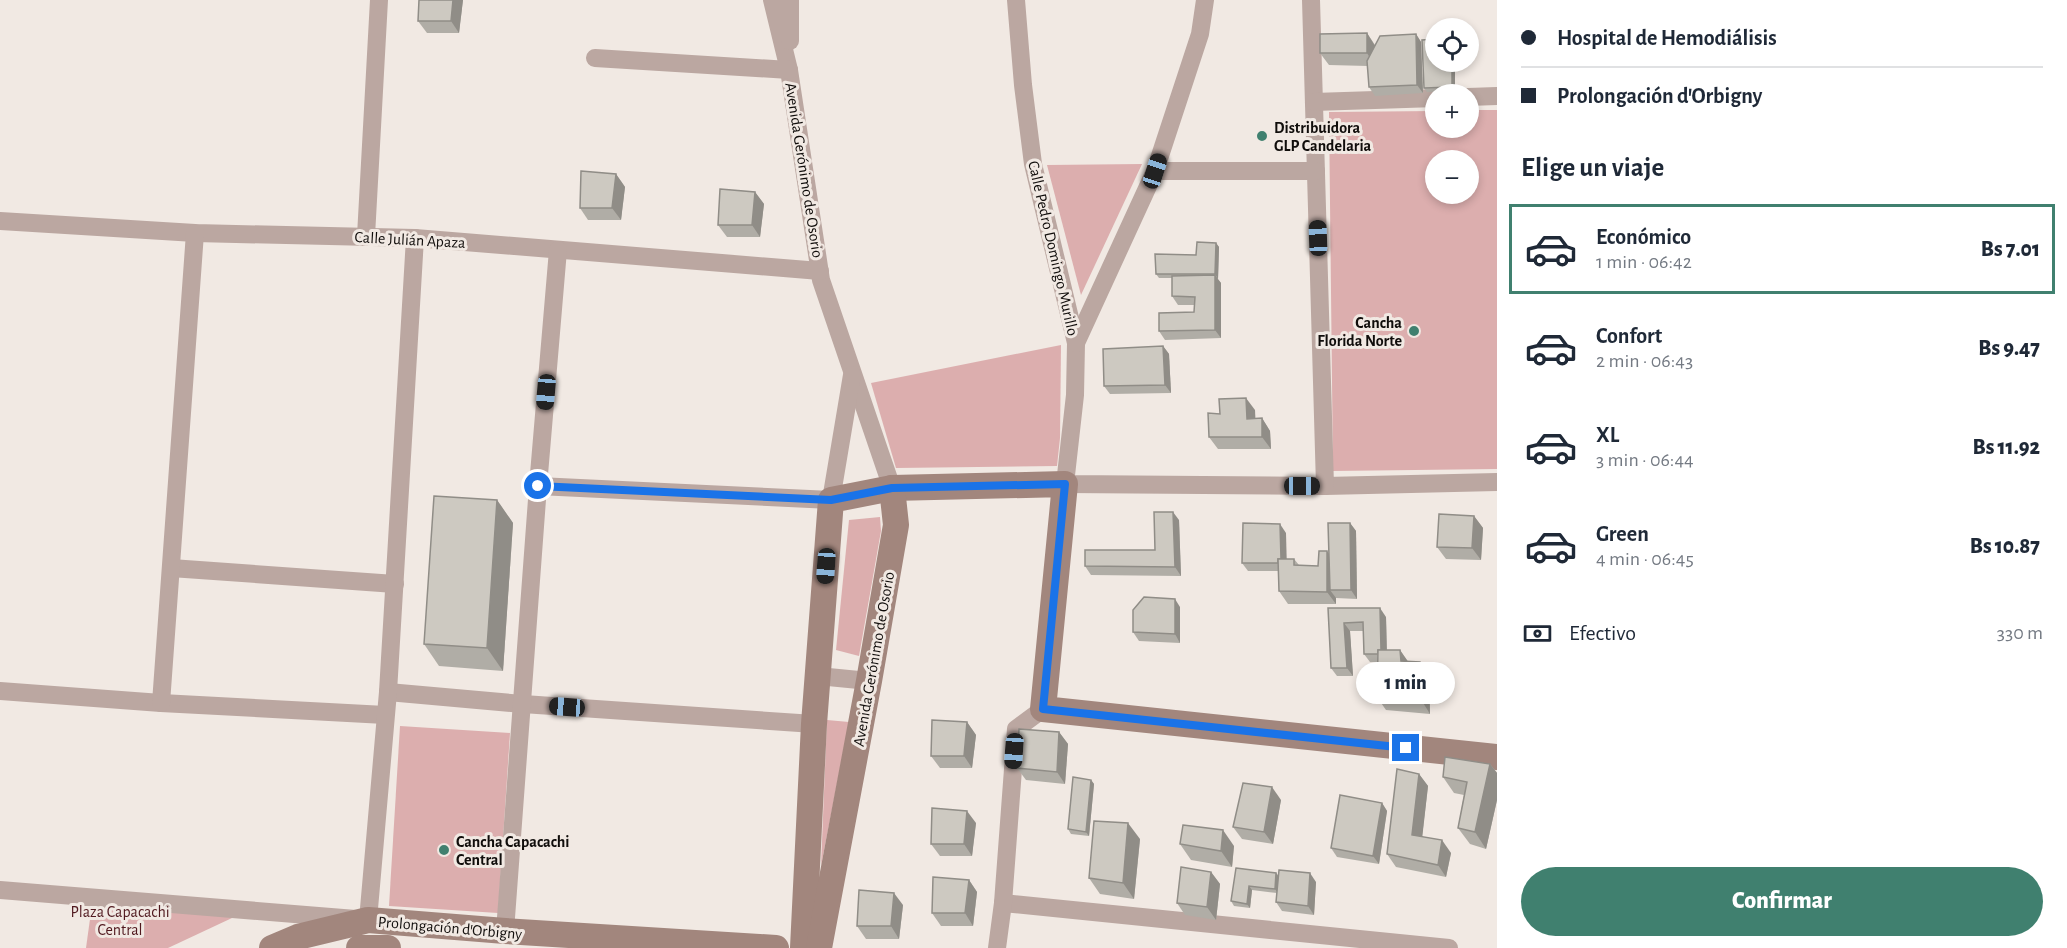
<!DOCTYPE html>
<html lang="es">
<meta charset="utf-8">
<style>
:root{--surface:#fff;--page:#f2f2f3;--text:#1f2937;--muted:#747a83;--line:#e0e1e3;--accent:#40806f}
body{margin:0;font-family:"Alegreya Sans",sans-serif;background:var(--page);color:var(--text);height:100vh;display:flex;flex-direction:column;font-size:22px;white-space:nowrap}
*{box-sizing:border-box;margin:0}
p{font-size:20px;color:var(--muted)}
.icon{flex:none;width:33px;height:33px;fill:none;stroke:currentColor;stroke-width:2;stroke-linecap:round;stroke-linejoin:round}
.map{position:relative;flex:1;overflow:hidden}
.drawer{display:flex;flex-direction:column;background:var(--surface);width:570px}
.drawer>*{flex:none}
.banner{display:grid;align-content:center;height:132px;padding:0 24px;background:var(--surface)}
.controls{position:absolute;left:1425px;top:18px;display:grid;gap:12px}
.controls a{display:grid;place-items:center;width:54px;height:54px;border-radius:50%;background:var(--surface);box-shadow:0 3px 9px #0003;font-size:30px}
.end{position:absolute;width:27px;height:27px;margin:-14px;border:8px solid #1a73e8;background:#fff;box-shadow:0 0 0 3px #fff}
.from{border-radius:50%}
.bubble{position:absolute;height:42px;border-radius:21px;background:var(--surface);box-shadow:0 3px 9px #0003;font-size:20px;font-weight:800;line-height:42px;text-align:center}
.car{position:absolute;width:18px;height:36px;margin:-18px -9px;border-radius:8px;box-shadow:0 0 4px 2px #0007;background:linear-gradient(#222 24%,#8ab4d8 0 40%,#222 0 76%,#8ab4d8 0 86%,#222 0)}
.banner b{display:flex;align-items:center;gap:21px;height:57px;font-size:22px}
.banner b+b{border-top:2px solid var(--line)}
.banner i{width:15px;height:15px;background:var(--text)}
ul{padding:0;list-style:none}
li{display:flex;align-items:center;gap:18px;height:90px;margin:0 12px 9px;padding:0 12px;border:3px solid transparent;border-radius:0px}
li div{flex:1}
li b{display:block;font-size:22px}
li em{font-style:normal;font-weight:800}
li.current{border-color:var(--accent)}
li>.icon{width:54px;height:54px;stroke-width:1.5}
h2{padding:0 24px;font-size:27px;line-height:72px}
.pay{display:flex;align-items:center;gap:15px;height:66px;padding:0 24px;font-size:22px}
.pay p{margin-inline-start:auto}
.primary-button{display:flex;gap:12px;margin-top:auto;padding:12px 24px}
.primary-button a{flex:1;height:69px;border-radius:36px;background:var(--accent);color:#fff;font-size:24px;font-weight:800;line-height:69px;text-align:center}
main{display:flex;flex:1;min-height:0}
.map>svg:first-child{display:block}
</style>
<main>
<div class="map">
<svg width="1497" height="948" viewBox="0 0 1497 948">
<rect width="100%" height="100%" fill="#f1e9e3"/>
<g fill="#dcaeae" fill-rule="evenodd">
<path d="M 1469,110 L 1497,110 L 1497,469 L 1333,471 L 1329,112 L 1435,111 L 1436,128 L 1468,128 ZM 1436,160 L 1468,160 L 1468,194 L 1436,194 Z"/>
<polygon points="1142,164 1081,295 1047,165"/>
<polygon points="1061,345 1060,438 1057,466 896,468 871,383"/>
<polygon points="880,517 881,531 859,656 836,650 849,520"/>
<polygon points="827,720 849,722 821,866"/>
<polygon points="400,726 510,733 498,913 389,906"/>
<polygon points="94,890 260,905 168,948 86,948"/>
</g>
<g fill="none" stroke-linecap="round" stroke-linejoin="round">
<g stroke="#bba7a1" stroke-width="18">
<polyline points="772,0 789,70 821,280 892,488"/>
<polyline points="1016,0 1023,85 1033,164 1076,343 1075,395 1065,484 1325,486 1497,482"/>
<polyline points="1311,0 1325,486"/>
<polyline points="790,41 790,0"/>
<polyline points="595,58 789,70"/>
<polyline points="1468,97 1497,96"/>
<polyline points="1314,102 1436,98"/>
<polyline points="1155,171 1316,171"/>
<polyline points="0,221 195,233 415,238 820,271"/>
<polyline points="366,236 379,0"/>
<polyline points="1076,343 1155,171 1200,34 1205,0"/>
<polyline points="538,486 831,500 852,375"/>
<polyline points="171,568 395,584"/>
<polyline points="818,676 869,681"/>
<polyline points="0,691 161,703 385,715"/>
<polyline points="388,692 523,704 814,724"/>
<polyline points="161,703 195,233"/>
<polyline points="0,890 368,920 388,692 415,238"/>
<polyline points="1003,903 1449,948"/>
<polyline points="505,931 538,486 558,250"/>
<polyline points="997,948 1003,903 1016,729 1043,709"/>
</g>
<g stroke="#a2867d" stroke-width="26">
<polyline points="272,948 298,937 368,920 505,931 776,948"/>
<polyline points="359,948 388,948"/>
<polyline points="803,948 814,724 831,500 892,488 1065,484 1043,709 1497,757"/>
<polyline points="819,948 869,681 896,525 892,488"/>
</g>
</g>
<g fill="#b0ada6">
<polygon points="419,0 463,0 459,33 427,33 418,21"/>
<polygon points="1367,33 1375,45 1416,34 1421,42 1423,93 1375,96 1369,87 1368,66 1329,65 1320,53"/>
<polygon points="1436,39 1455,91 1427,92 1424,88"/>
<polygon points="616,174 625,187 621,220 588,220 580,208"/>
<polygon points="755,192 764,204 760,237 727,237 718,225"/>
<polygon points="1216,243 1219,247 1218,279 1217,279 1221,283 1221,338 1165,340 1159,331 1194,312 1194,305 1178,305 1172,296 1172,278 1159,278 1156,274 1196,255"/>
<polygon points="1163,346 1169,354 1171,393 1110,394 1104,386"/>
<polygon points="1255,410 1255,418 1262,418 1270,431 1271,449 1218,449 1209,437 1220,414"/>
<polygon points="497,500 513,523 503,671 439,666 424,644"/>
<polygon points="1474,516 1483,528 1481,560 1446,559 1437,547"/>
<polygon points="1179,520 1181,576 1091,575 1085,566 1155,550"/>
<polygon points="1350,523 1356,531 1357,599 1336,598 1336,604 1288,604 1279,591 1278,571 1248,571 1242,563 1286,533 1286,559 1294,559 1299,565 1318,566 1329,554"/>
<polygon points="1180,607 1180,643 1139,641 1133,632"/>
<polygon points="1328,608 1386,617 1387,650 1400,650 1408,662 1429,674 1430,714 1386,710 1377,697 1378,662 1370,662 1364,654 1363,631 1350,631 1353,676 1337,676 1331,668"/>
<polygon points="967,722 976,735 972,768 940,768 931,756"/>
<polygon points="1059,732 1068,744 1065,784 1026,780 1017,768"/>
<polygon points="1490,764 1497,773 1497,800 1486,849 1470,844 1458,828 1464,795 1454,793 1443,777"/>
<polygon points="1419,774 1428,786 1422,837 1451,853 1446,877 1396,867 1387,854"/>
<polygon points="1091,780 1094,784 1089,836 1071,834 1068,829"/>
<polygon points="1281,800 1273,844 1242,839 1233,827"/>
<polygon points="1382,803 1387,811 1379,864 1337,857 1331,848"/>
<polygon points="976,823 972,856 940,856 931,844"/>
<polygon points="1140,839 1134,899 1100,894 1089,878"/>
<polygon points="1180,844 1234,846 1232,867 1191,860"/>
<polygon points="1236,868 1276,873 1279,876 1316,882 1314,915 1282,911 1276,902 1277,893 1252,890 1250,908 1234,906 1231,901"/>
<polygon points="1211,872 1220,884 1216,920 1185,915 1177,903"/>
<polygon points="969,880 977,892 973,926 941,926 932,913"/>
<polygon points="903,905 899,939 866,939 857,926"/>
</g>
<g fill="#908d87">
<polygon points="453,0 463,0 459,33 451,21"/>
<polygon points="1367,33 1375,46 1375,66 1367,53"/>
<polygon points="1416,34 1421,42 1423,93 1417,85"/>
<polygon points="1452,62 1455,62 1455,91 1452,87"/>
<polygon points="616,174 625,187 621,220 612,208"/>
<polygon points="755,192 764,204 760,237 752,225"/>
<polygon points="1216,243 1219,247 1218,279 1215,274"/>
<polygon points="1215,275 1221,283 1221,338 1215,330"/>
<polygon points="1163,346 1169,354 1171,393 1165,385"/>
<polygon points="1246,398 1255,410 1256,431 1247,419"/>
<polygon points="1262,418 1270,431 1271,449 1262,437"/>
<polygon points="497,500 513,523 503,671 487,648"/>
<polygon points="1173,512 1179,520 1181,576 1175,567"/>
<polygon points="1474,516 1483,528 1481,560 1472,548"/>
<polygon points="1350,523 1356,531 1357,599 1351,590"/>
<polygon points="1280,524 1286,533 1287,571 1281,563"/>
<polygon points="1327,551 1336,563 1330,590 1336,598 1336,604 1327,592"/>
<polygon points="1175,599 1180,607 1180,643 1175,634"/>
<polygon points="1380,608 1386,617 1387,662 1381,654"/>
<polygon points="1344,623 1350,631 1353,676 1347,668"/>
<polygon points="1400,650 1409,663 1401,661"/>
<polygon points="1420,662 1429,674 1430,714 1422,701"/>
<polygon points="967,722 976,735 972,768 964,756"/>
<polygon points="1059,732 1068,744 1065,784 1057,772"/>
<polygon points="1490,764 1497,773 1497,800 1486,849 1475,832"/>
<polygon points="1419,774 1428,786 1421,848 1412,835"/>
<polygon points="1091,780 1094,784 1089,836 1086,832"/>
<polygon points="1272,787 1281,800 1273,844 1264,832"/>
<polygon points="1382,803 1387,811 1379,864 1373,856"/>
<polygon points="967,811 976,823 972,856 964,844"/>
<polygon points="1128,823 1140,839 1134,899 1123,883"/>
<polygon points="1223,830 1234,846 1232,867 1221,851"/>
<polygon points="1442,840 1451,853 1446,877 1438,865"/>
<polygon points="1211,872 1220,884 1216,920 1207,907"/>
<polygon points="1276,873 1279,877 1278,893 1275,889"/>
<polygon points="1310,873 1316,882 1314,915 1308,906"/>
<polygon points="969,880 977,892 973,926 965,913"/>
<polygon points="1249,886 1252,890 1250,908 1247,904"/>
<polygon points="894,893 903,905 899,939 891,926"/>
</g>
<g fill="#cdc9c1" stroke="#908d87" stroke-width="1.5">
<polygon points="419,0 453,0 451,21 418,21"/>
<polygon points="1367,33 1367,53 1320,53 1320,34"/>
<polygon points="1416,34 1417,85 1369,87 1367,61 1380,36"/>
<polygon points="1436,39 1436,62 1452,62 1452,87 1424,88 1422,40"/>
<polygon points="581,171 616,174 612,208 580,208"/>
<polygon points="720,189 755,192 752,225 718,225"/>
<polygon points="1197,242 1216,243 1215,274 1156,274 1155,254 1196,255"/>
<polygon points="1215,275 1215,330 1159,331 1159,313 1194,312 1195,297 1172,296 1172,276"/>
<polygon points="1163,346 1165,385 1104,386 1103,349"/>
<polygon points="1246,398 1247,419 1262,418 1262,437 1209,437 1208,413 1220,414 1219,399"/>
<polygon points="434,496 497,500 487,648 424,644"/>
<polygon points="1154,512 1173,512 1175,567 1085,566 1085,550 1155,550"/>
<polygon points="1439,514 1474,516 1472,548 1437,547"/>
<polygon points="1243,523 1280,524 1281,559 1278,559 1278,563 1242,563"/>
<polygon points="1328,523 1350,523 1351,590 1330,590"/>
<polygon points="1319,551 1327,551 1327,592 1279,591 1278,559 1294,559 1294,565 1318,566"/>
<polygon points="1144,597 1175,599 1175,634 1133,632 1133,610"/>
<polygon points="1328,608 1380,608 1381,650 1378,650 1378,654 1364,654 1363,622 1344,623 1347,668 1331,668"/>
<polygon points="1378,650 1400,650 1401,661 1420,662 1422,701 1377,697"/>
<polygon points="932,720 967,722 964,756 931,756"/>
<polygon points="1019,729 1059,732 1057,772 1017,768"/>
<polygon points="1445,757 1490,764 1475,832 1458,828 1467,782 1443,777"/>
<polygon points="1397,769 1419,774 1412,835 1442,840 1438,865 1387,854"/>
<polygon points="1073,777 1091,780 1086,832 1068,829"/>
<polygon points="1243,783 1272,787 1264,832 1233,827"/>
<polygon points="1340,795 1382,803 1373,856 1331,848"/>
<polygon points="932,808 967,811 964,844 931,844"/>
<polygon points="1094,821 1128,823 1123,883 1089,878"/>
<polygon points="1183,825 1223,830 1221,851 1180,844"/>
<polygon points="1181,867 1211,872 1207,907 1177,903"/>
<polygon points="1236,868 1276,873 1275,889 1249,886 1247,904 1231,901"/>
<polygon points="1279,870 1310,873 1308,906 1276,902"/>
<polygon points="933,877 969,880 965,913 932,913"/>
<polygon points="859,890 894,893 891,926 857,926"/>
</g>
<g fill="none" stroke-linecap="round" stroke-linejoin="round">
<polyline stroke="#1a73e8" stroke-width="8" points="538,486 831,500 892,488 1065,484 1043,709 1406,748"/>
</g>
<g fill="#40806f" stroke="#f1e9e3" stroke-width="2">
<circle cx="1262" cy="136" r="6"/>
<circle cx="1414" cy="331" r="6"/>
<circle cx="444" cy="850" r="6"/>
</g>
<g text-anchor="middle" stroke-width="6" stroke-linejoin="round" paint-order="stroke">
<g font-size="16" font-weight="bold" fill="#100d0b" stroke="#f1e9e3" text-anchor="start">
<text x="1274" y="133">Distribuidora<tspan x="1274" dy="18">GLP Candelaria</tspan></text>
<text x="1402" y="328" text-anchor="end">Cancha<tspan x="1402" dy="18">Florida Norte</tspan></text>
<text x="456" y="847">Cancha Capacachi<tspan x="456" dy="18">Central</tspan></text>
</g>
<g font-size="16" fill="#100d0b" stroke="#f1e9e3">
<text transform="translate(805 170) rotate(81)" y="6">Avenida Gerónimo de Osorio</text>
<text transform="translate(410 239) rotate(3)" y="6">Calle Julián Apaza</text>
<text transform="translate(1054 248) rotate(77)" y="6">Calle Pedro Domingo Murillo</text>
<text transform="translate(873 659) rotate(-80)" y="6">Avenida Gerónimo de Osorio</text>
<text transform="translate(450 927) rotate(5)" y="6">Prolongación d'Orbigny</text>
</g>
<g font-size="16" fill="#50181e" stroke="#f1e9e3">
<text x="120" y="917">Plaza Capacachi<tspan x="120" dy="18">Central</tspan></text>
</g>
</g>
</svg>
<div class="controls">
<a><svg class="icon" aria-label="locate" viewBox="0 0 24 24"><circle cx="12" cy="12" r="6"/><path d="M12 2v4M12 18v4M2 12h4M18 12h4"/></svg></a>
<a>+</a>
<a>−</a>
</div>
<i class="end from" style="left:538px;top:486px"></i>
<i class="end" style="left:1406px;top:748px"></i>
<div class="bubble" style="left:1356px;top:662px;width:99px">1 min</div>
<i class="car" style="left:1155px;top:171px;rotate:18deg"></i>
<i class="car" style="left:1318px;top:238px;rotate:358deg"></i>
<i class="car" style="left:546px;top:392px;rotate:185deg"></i>
<i class="car" style="left:1302px;top:486px;rotate:90deg"></i>
<i class="car" style="left:826px;top:566px;rotate:184deg"></i>
<i class="car" style="left:567px;top:707px;rotate:274deg"></i>
<i class="car" style="left:1014px;top:751px;rotate:184deg"></i>
</div>
<section class="drawer">
<div class="banner">
<b><i class="from"></i>Hospital de Hemodiálisis</b>
<b><i></i>Prolongación d'Orbigny</b>
</div>
<h2>Elige un viaje</h2>
<ul>
<li class="current"><svg class="icon" aria-label="car" viewBox="0 0 24 24"><path d="M5 17H2v-5l4-1 3-4h7l3 4 3 1v5h-3M9 17h6M6 11h13"/><circle cx="7" cy="17" r="2"/><circle cx="17" cy="17" r="2"/></svg><div><b>Económico</b><p>1 min · 06:42</p></div><em>Bs 7.01</em></li>
<li><svg class="icon" aria-label="car" viewBox="0 0 24 24"><path d="M5 17H2v-5l4-1 3-4h7l3 4 3 1v5h-3M9 17h6M6 11h13"/><circle cx="7" cy="17" r="2"/><circle cx="17" cy="17" r="2"/></svg><div><b>Confort</b><p>2 min · 06:43</p></div><em>Bs 9.47</em></li>
<li><svg class="icon" aria-label="car" viewBox="0 0 24 24"><path d="M5 17H2v-5l4-1 3-4h7l3 4 3 1v5h-3M9 17h6M6 11h13"/><circle cx="7" cy="17" r="2"/><circle cx="17" cy="17" r="2"/></svg><div><b>XL</b><p>3 min · 06:44</p></div><em>Bs 11.92</em></li>
<li><svg class="icon" aria-label="car" viewBox="0 0 24 24"><path d="M5 17H2v-5l4-1 3-4h7l3 4 3 1v5h-3M9 17h6M6 11h13"/><circle cx="7" cy="17" r="2"/><circle cx="17" cy="17" r="2"/></svg><div><b>Green</b><p>4 min · 06:45</p></div><em>Bs 10.87</em></li>
</ul>
<div class="pay"><svg class="icon" aria-label="cash" viewBox="0 0 24 24"><path d="M3 7h18v10H3z"/><circle cx="12" cy="12" r="2"/></svg>Efectivo<p>330 m</p></div>
<div class="primary-button"><a>Confirmar</a></div>
</section>
</main>
